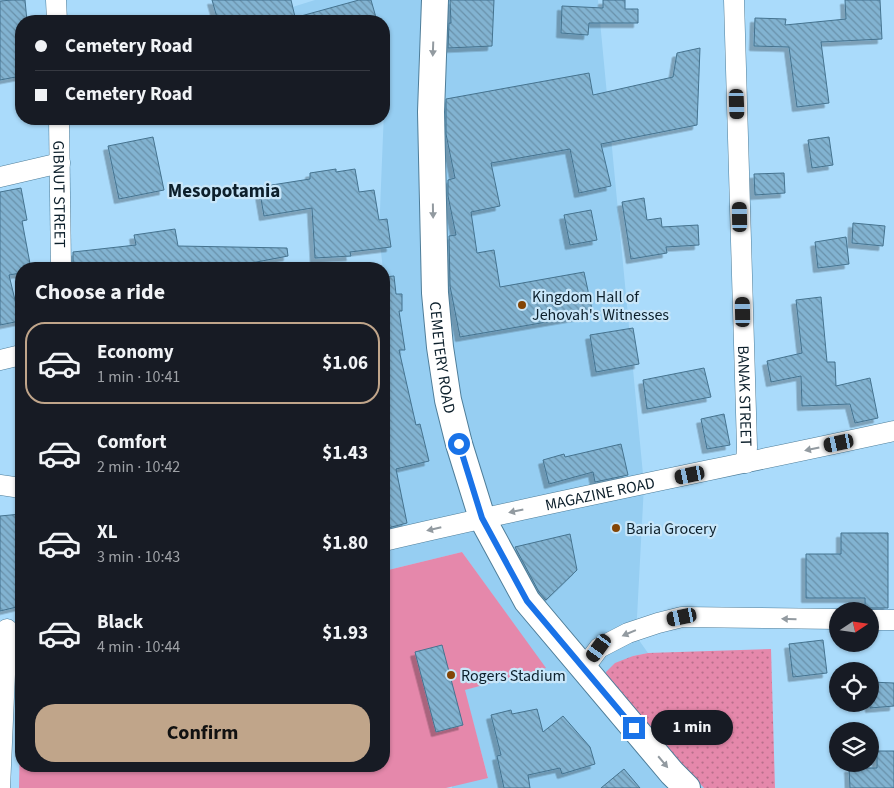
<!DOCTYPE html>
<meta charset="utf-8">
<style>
:root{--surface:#171b24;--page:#242831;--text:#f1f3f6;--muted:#9ea1a6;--line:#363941;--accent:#c0a58a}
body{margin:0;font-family:"Source Sans 3",sans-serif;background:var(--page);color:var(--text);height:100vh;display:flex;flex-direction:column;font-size:19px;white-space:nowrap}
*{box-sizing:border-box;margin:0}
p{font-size:16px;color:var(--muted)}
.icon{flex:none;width:28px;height:28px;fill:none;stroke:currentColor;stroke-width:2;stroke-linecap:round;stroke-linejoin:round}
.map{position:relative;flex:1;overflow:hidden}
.details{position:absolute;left:15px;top:262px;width:375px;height:510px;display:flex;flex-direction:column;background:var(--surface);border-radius:20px;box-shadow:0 1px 4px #0004}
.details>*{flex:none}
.banner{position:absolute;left:15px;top:15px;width:375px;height:110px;border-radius:20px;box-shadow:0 1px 4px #0004;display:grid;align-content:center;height:110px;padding:0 20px;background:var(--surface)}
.needle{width:32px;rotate:77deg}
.tools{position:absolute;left:829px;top:602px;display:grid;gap:10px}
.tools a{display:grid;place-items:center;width:50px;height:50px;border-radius:50%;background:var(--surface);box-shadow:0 1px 4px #0004;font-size:25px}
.end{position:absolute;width:22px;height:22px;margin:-11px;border:6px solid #1a73e8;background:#fff;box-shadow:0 0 0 2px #fff}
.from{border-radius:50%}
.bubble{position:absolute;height:35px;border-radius:18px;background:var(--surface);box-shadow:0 1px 4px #0004;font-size:16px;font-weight:700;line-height:35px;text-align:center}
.car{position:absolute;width:15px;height:30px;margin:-15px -8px;border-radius:6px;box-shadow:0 0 4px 1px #0007;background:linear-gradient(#222 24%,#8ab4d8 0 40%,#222 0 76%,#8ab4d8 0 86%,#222 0)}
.banner b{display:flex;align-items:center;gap:18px;height:48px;font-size:19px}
.banner b+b{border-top:1px solid var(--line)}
.banner i{width:12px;height:12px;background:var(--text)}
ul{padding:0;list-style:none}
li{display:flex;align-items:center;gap:15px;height:82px;margin:0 10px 8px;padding:0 10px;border:2px solid transparent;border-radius:20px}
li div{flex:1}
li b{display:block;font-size:19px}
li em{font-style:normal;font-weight:700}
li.on{border-color:var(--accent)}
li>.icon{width:45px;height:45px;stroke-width:1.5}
h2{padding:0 20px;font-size:22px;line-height:60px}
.button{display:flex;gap:10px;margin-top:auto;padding:10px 20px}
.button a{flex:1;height:58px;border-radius:20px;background:var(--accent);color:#111;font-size:20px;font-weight:700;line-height:58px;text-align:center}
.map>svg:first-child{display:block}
</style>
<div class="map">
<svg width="894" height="788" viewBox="0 0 894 788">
<defs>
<pattern id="green-dots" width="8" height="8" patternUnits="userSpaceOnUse" patternTransform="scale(1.25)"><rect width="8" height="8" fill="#e588ab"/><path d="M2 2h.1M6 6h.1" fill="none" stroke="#b86f8b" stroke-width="1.8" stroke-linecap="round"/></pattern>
<pattern id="building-back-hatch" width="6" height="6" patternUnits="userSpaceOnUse" patternTransform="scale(1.25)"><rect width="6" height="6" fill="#82b3d1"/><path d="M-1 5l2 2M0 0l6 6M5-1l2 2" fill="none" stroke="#6991aa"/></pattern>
<filter id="shadow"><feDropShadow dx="-4.5" dy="4.5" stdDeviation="0" flood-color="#0004"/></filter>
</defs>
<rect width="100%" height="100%" fill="#aadbfb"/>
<polygon fill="#96cef2" points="315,0 598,0 644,485 636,636 648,653 633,656 607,685 704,788 452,788 452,786 488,777 464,690 545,668 462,552 384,571 384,368 394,364 379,235 386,61 384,61 384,21 254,21 254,19"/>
<polygon fill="url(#green-dots)" points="771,649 775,788 704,788 607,685 606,672 615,663 633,656 648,653"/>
<polygon fill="#e588ab" points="462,552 546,668 465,690 488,778 446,788 19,788 21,683 21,766 384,766 384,571"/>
<g fill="url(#building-back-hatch)" stroke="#45738f" filter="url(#shadow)">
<polygon points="13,0 25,0 27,21 21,21 21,76 0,80 0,1"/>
<polygon points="212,0 291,0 296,21 218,21"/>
<polygon points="359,0 371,0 377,21 302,21 301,16"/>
<polygon points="450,0 494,0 492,46 448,48 449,23 451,23"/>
<polygon points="603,0 625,0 625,9 638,9 638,23 589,23 588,35 561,33 562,6 603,8"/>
<polygon points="845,0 880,0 882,39 821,42 829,103 797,107 789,47 754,46 755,18 786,19 785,25 846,19"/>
<polygon points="700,48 697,125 601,144 611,186 579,193 570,149 491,163 500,206 471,212 477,253 494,250 500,287 584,272 593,314 460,337 450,286 449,236 456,235 448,196 448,180 455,178 446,134 446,99 589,73 593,95 673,77 677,53"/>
<polygon points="153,137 164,190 119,199 108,146"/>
<polygon points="829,137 833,165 812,168 808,140"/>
<polygon points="336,169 336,172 355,169 359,192 374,190 379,220 387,219 391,247 350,252 351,256 315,258 312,208 264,216 259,187 310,179 310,173"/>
<polygon points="784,173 785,193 755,195 754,174"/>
<polygon points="21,188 27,220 22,221 31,269 21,269 21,273 9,275 20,321 0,325 0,192"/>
<polygon points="644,198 647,220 661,218 662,227 698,225 699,245 666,247 667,253 631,259 622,202"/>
<polygon points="591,210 597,240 570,245 564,215"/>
<polygon points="853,223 885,226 883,246 852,243"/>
<polygon points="175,229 178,246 287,248 288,256 220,269 73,269 73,252 136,245 134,235"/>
<polygon points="846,237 849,264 818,268 815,242"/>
<polygon points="394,276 396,294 402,294 402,311 399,311 405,350 399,350 416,425 420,424 429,461 396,469 407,523 384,529 384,277"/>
<polygon points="821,297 827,362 835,362 836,386 870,378 878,418 855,423 850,404 802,406 801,376 771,382 767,361 802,353 796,300"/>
<polygon points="633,328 639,364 596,372 590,335"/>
<polygon points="704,368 711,397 647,409 643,380"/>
<polygon points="724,414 730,445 707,449 701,419"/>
<polygon points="621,444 628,475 595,482 593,472 549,484 543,460 564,454 565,457"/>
<polygon points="21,514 21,606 0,611 0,516"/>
<polygon points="841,533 888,533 888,608 870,608 865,609 865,598 806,598 806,554 841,554"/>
<polygon points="570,534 577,570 546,600 539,592 515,547"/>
<polygon points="823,640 827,673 793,677 789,644"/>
<polygon points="442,645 463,725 436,732 415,652"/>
<polygon points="870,682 894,683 894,706 870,708"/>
<polygon points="537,709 543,732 563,716 590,747 595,764 562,774 560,768 528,775 530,788 504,788 497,756 501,755 491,715 511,710 512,714"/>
<polygon points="877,751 894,751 894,788 850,788 849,768 877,768"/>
<polygon points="624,769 640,788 601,788"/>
</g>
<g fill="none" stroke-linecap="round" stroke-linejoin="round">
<defs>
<g id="minor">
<polyline points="56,0 57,21"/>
<path id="s1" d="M 734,0 L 747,447 L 746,463"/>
<path id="s2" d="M 59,119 L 61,269"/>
<polyline points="0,177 60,163"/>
<polyline points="0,360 21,355"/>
<polyline points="0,485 21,488"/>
<path id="s3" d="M 384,541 C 553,501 724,468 894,431"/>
<polyline points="870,620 894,620"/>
<polyline points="584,668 599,648 628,633 658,623 682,617 838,619"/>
<polyline points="0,788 7,629"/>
</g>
<g id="major">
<path id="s4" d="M 435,0 L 431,112 L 435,293 L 440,347 L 448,400 L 459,444 L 482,518 L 527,601 L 672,773 L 687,788"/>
</g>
</defs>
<use href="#minor" stroke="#4e7d99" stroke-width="21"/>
<use href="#major" stroke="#4e7d99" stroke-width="28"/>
<use href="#minor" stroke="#fff" stroke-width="20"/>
<use href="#major" stroke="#fff" stroke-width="26"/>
</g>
<defs><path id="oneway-solid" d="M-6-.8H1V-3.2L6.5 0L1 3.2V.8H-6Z" transform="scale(1.25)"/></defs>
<g fill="#929aa0">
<use href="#oneway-solid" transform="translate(433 49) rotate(92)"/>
<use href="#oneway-solid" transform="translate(433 211) rotate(89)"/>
<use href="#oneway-solid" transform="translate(812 449) rotate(168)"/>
<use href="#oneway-solid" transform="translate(516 511) rotate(168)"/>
<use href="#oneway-solid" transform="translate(434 529) rotate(167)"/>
<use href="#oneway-solid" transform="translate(789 619) rotate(-179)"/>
<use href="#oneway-solid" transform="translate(629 633) rotate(157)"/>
<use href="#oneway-solid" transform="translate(663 762) rotate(50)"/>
</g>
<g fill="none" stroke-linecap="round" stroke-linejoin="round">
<polyline stroke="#1a73e8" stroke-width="6" points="459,444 482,518 527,601 634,728"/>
</g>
<g fill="#834506" stroke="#c8e6f9" stroke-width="2">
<circle cx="522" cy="305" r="5"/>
<circle cx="616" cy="528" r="5"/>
<circle cx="451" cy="675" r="5"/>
</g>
<g text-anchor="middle" stroke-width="4.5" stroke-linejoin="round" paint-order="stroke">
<g font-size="16" fill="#0c1f2b" stroke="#c8e6f9">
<text dy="6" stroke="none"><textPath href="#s2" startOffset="75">GIBNUT STREET</textPath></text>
<text dy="6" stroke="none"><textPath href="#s4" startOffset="358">CEMETERY ROAD</textPath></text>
<text dy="6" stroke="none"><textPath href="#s1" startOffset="396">BANAK STREET</textPath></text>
<text dy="6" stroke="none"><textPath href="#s3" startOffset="221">MAGAZINE ROAD</textPath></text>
</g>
<g font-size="16" fill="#0c1f2b" stroke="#c8e6f9" text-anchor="start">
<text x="532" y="302">Kingdom Hall of<tspan x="532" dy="18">Jehovah's Witnesses</tspan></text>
<text x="626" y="534">Baria Grocery</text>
<text x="461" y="681">Rogers Stadium</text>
</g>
<g font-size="19" font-weight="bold" fill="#0c1f2b" stroke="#c8e6f9">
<text x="224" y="197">Mesopotamia</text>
</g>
</g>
</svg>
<div class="tools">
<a><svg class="needle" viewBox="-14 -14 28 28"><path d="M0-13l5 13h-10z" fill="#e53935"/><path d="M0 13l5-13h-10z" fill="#9ea1a6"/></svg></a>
<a><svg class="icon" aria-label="locate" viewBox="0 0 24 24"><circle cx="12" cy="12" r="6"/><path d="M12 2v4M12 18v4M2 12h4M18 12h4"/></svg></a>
<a><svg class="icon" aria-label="layers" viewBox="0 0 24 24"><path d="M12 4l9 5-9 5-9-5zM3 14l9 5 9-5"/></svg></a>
</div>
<i class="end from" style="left:459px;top:444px"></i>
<i class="end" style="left:634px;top:728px"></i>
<div class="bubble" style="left:651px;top:710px;width:82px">1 min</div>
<i class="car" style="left:737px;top:104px;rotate:178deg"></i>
<i class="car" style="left:740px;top:217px;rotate:359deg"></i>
<i class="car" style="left:743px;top:312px;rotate:359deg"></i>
<i class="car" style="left:839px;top:443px;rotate:258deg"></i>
<i class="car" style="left:690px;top:475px;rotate:258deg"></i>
<i class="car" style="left:682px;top:617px;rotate:258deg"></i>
<i class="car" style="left:599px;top:648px;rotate:216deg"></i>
<div class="banner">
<b><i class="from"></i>Cemetery Road</b>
<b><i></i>Cemetery Road</b>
</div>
<section class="details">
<h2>Choose a ride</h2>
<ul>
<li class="on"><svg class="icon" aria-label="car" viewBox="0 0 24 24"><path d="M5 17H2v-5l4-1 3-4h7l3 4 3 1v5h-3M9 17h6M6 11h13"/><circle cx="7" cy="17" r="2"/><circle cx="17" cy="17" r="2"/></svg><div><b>Economy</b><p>1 min · 10:41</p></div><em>$1.06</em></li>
<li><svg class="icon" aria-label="car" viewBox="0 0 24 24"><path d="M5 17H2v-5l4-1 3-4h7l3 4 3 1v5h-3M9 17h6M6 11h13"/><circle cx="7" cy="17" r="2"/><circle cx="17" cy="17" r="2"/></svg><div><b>Comfort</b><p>2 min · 10:42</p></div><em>$1.43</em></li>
<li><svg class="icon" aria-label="car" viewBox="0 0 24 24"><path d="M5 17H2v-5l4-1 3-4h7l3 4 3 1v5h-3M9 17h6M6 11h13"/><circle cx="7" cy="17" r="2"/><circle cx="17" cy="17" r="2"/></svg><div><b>XL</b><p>3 min · 10:43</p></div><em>$1.80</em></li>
<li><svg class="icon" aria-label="car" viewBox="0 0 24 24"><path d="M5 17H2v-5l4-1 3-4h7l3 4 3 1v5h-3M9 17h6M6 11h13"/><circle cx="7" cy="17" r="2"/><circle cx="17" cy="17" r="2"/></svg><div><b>Black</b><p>4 min · 10:44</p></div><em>$1.93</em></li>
</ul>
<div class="button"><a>Confirm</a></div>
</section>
</div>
